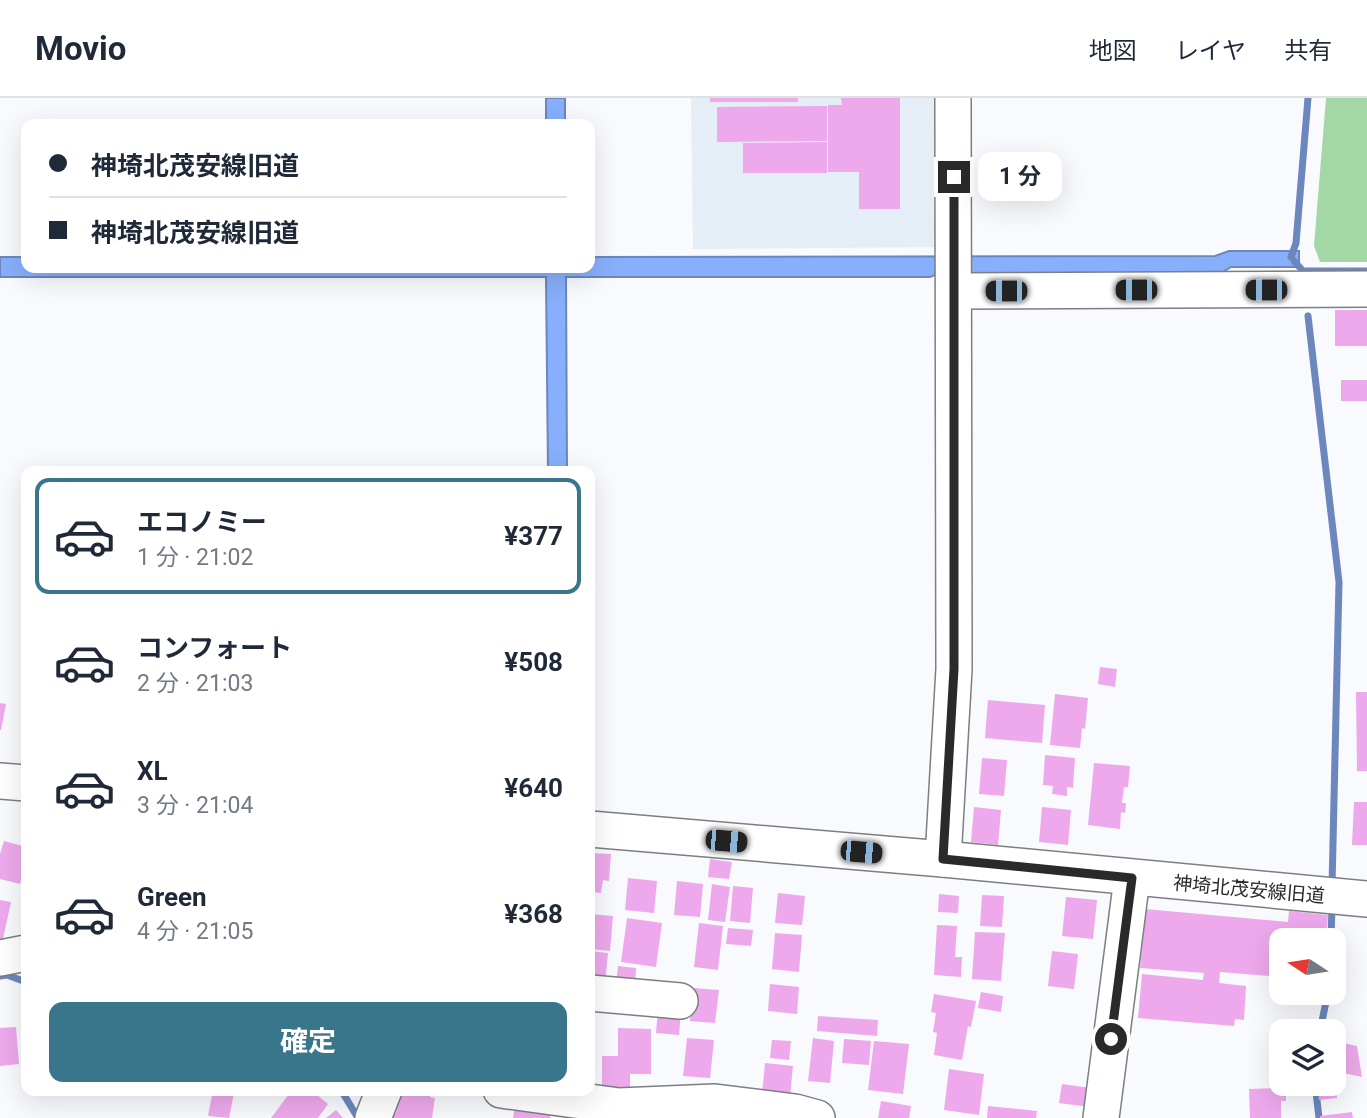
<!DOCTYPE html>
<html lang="ja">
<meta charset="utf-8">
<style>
:root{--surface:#fff;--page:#f6f6f7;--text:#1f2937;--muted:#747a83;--line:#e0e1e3;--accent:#39768c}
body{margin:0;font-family:Roboto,"Noto Sans JP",sans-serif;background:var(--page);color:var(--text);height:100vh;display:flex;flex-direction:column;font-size:26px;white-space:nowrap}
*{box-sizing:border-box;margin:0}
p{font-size:23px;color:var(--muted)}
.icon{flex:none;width:38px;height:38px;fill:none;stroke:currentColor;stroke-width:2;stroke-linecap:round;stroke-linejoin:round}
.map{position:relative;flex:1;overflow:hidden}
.sheet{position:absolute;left:21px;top:368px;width:574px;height:630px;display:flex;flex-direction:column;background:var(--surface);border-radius:14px;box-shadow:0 7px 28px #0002}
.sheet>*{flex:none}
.hud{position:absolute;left:21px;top:21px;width:574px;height:154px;border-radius:14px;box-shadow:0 7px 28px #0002;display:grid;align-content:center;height:154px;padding:0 28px;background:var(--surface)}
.needle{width:46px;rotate:282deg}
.tools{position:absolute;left:1269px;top:830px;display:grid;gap:14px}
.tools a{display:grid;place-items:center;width:77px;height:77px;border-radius:14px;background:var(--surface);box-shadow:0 7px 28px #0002;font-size:35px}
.end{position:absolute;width:32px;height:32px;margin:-16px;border:9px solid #292a2b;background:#fff;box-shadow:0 0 0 4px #fff}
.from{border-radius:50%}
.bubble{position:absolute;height:49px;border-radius:14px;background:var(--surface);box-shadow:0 7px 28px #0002;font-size:23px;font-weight:700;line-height:49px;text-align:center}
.car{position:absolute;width:21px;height:42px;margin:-21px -10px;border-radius:9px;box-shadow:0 0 5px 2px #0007;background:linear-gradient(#222 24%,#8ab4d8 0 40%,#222 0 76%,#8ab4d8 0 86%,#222 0)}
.hud b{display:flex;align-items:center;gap:24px;height:66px;font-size:26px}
.hud b+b{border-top:2px solid var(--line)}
.hud i{width:18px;height:18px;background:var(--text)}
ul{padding:12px 0 0;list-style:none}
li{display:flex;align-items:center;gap:21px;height:116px;margin:0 14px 10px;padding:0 14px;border:4px solid transparent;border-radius:14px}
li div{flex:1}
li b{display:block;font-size:26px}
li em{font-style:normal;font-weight:700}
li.selected{border-color:var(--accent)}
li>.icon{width:63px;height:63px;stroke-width:1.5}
.button{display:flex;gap:14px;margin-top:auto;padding:14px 28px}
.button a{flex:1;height:80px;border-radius:14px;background:var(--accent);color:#fff;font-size:28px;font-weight:700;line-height:80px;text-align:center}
header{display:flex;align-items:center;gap:42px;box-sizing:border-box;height:98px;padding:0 35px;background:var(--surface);border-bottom:2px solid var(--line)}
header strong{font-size:33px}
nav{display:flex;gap:38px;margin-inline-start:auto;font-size:24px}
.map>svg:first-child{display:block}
</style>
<header>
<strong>Movio</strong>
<nav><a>地図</a><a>レイヤ</a><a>共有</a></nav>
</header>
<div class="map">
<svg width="1367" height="1020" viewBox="0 0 1367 1020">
<rect width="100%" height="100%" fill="#f8fafd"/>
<polygon fill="#e5eef6" points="691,0 939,0 940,149 693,151"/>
<polygon fill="#a3d7a5" points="1326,0 1367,0 1367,164 1320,164 1314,148"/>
<g fill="#87affb" stroke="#6b87bd" stroke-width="2">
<rect x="546" y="0" width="19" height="26"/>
<path d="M 1229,153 L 1299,153 L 1299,169 L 1231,169 L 1215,179 L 980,179 C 962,171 947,171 930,179 L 566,179 L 567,373 L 548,373 L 546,179 L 0,179 L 0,159 L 26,159 L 26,170 L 590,170 L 590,159 L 1215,158 Z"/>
</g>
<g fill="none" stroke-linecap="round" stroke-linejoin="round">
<g stroke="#6b87bd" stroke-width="7">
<polyline points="1291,159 1296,145 1308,0"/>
<polyline points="1294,163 1303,173 1367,173"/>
<polyline points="1308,218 1339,484 1332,789"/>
<polyline points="1331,842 1332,807"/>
<polyline points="0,878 7,877 26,884"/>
<polyline points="1320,933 1328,894"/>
<polyline points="1315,985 1319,1020"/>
<polyline points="341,992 358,1020"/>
</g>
</g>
<g fill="#eda9ec">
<rect x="710" y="0" width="88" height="4"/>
<polygon points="841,0 900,0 900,111 859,111 859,74 828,74 828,7 842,7"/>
<polygon points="827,8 827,43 717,44 717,9"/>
<polygon points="827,44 827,75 743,75 743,45"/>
<rect x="1335" y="212" width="32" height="36"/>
<rect x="1341" y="282" width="26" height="21"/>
<polygon points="1100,569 1117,571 1115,589 1098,586"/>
<polygon points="1356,594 1367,594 1367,673 1357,673"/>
<polygon points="1055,596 1088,600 1085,631 1082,630 1080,650 1050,647"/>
<polygon points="988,602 1045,607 1042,645 985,640"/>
<polygon points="0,605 6,606 1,632 0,632"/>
<polygon points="1045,657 1075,660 1073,690 1067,689 1067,698 1052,696 1053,688 1043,687"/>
<polygon points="982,660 1007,662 1004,698 979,696"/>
<polygon points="1094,665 1130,668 1128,689 1124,689 1122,705 1126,705 1125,715 1121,714 1120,731 1088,727"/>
<polygon points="1354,704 1367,704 1367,747 1352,747"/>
<polygon points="974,709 1001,712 998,747 971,744"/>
<polygon points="1042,709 1071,712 1068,747 1039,744"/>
<polygon points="4,743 26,749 26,763 20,786 0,781 0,756"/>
<polygon points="590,755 611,756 609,783 603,782 601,795 590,794"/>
<polygon points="710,761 732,764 729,781 708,779"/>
<polygon points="628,780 657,783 654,815 625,812"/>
<polygon points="677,783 703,786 700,819 674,817"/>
<polygon points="712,786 730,789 725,824 708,822"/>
<polygon points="733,788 753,790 750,825 730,823"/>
<polygon points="778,795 805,798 802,827 775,825"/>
<polygon points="939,796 959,798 958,815 938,814"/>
<polygon points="982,797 1004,798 1002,829 980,828"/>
<polygon points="1066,799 1097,802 1093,841 1062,838"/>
<polygon points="0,802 11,804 3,841 0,841"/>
<polygon points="1145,811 1288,824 1289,813 1328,817 1326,842 1281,842 1281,879 1220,874 1219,885 1246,888 1244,922 1235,921 1234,928 1138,920 1142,876 1203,882 1204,875 1140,870"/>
<polygon points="590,816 613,818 610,853 590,851"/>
<polygon points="627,820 662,825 656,869 621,864"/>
<polygon points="699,825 723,828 718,872 694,869"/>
<polygon points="937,827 957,828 955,859 962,859 961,879 934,877"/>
<polygon points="728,830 753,832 751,848 726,846"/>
<polygon points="975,834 1005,835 1001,883 972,881"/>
<polygon points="775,835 802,837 799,874 772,871"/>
<polygon points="590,853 608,855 605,886 590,884"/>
<polygon points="1052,853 1078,856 1074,891 1048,888"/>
<polygon points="618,868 636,870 635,888 616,886"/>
<polygon points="770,886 799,889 797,916 768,913"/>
<polygon points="693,890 719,892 715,925 690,923"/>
<polygon points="981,894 1003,898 1001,914 978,910"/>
<polygon points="934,896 976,903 971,929 968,928 962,962 934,957 937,935 933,934 936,915 931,914"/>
<polygon points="658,912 681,913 679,937 656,935"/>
<polygon points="818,918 878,922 877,938 817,933"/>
<polygon points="16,929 19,966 0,968 0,930"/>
<polygon points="618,930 651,931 651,976 630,976 630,994 602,993 602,958 618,958"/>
<polygon points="687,940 714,942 710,980 683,978"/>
<polygon points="813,940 834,943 830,985 808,983"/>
<polygon points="844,941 871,943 869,967 842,965"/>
<polygon points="772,942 791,943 789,962 770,960"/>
<polygon points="874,943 909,946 903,996 868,992"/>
<polygon points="1334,943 1357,948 1362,979 1334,973"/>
<polygon points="765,965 793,968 790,999 762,996"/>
<polygon points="949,971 984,976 979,1017 944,1012"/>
<polygon points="1317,985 1335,985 1337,1000 1319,1002"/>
<polygon points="1062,986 1091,990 1089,1009 1059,1005"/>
<polygon points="1282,990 1282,993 1286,993 1286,1003 1281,1003 1281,1020 1250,1020 1249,991"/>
<polygon points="213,992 234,995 229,1020 208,1018"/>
<polygon points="292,992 311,992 328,1006 318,1020 271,1020"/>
<polygon points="401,992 431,992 430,999 435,1000 432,1020 391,1020 392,1014 396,1015"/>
<polygon points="881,1003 911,1008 909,1020 878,1020"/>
<polygon points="515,1007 551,1014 550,1020 513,1020"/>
<polygon points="988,1008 1037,1013 1036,1020 987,1020"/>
<polygon points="336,1012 343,1020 326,1020"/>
<polygon points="1352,1014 1353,1020 1320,1020 1320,1018"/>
</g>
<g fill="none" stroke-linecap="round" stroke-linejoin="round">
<defs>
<g id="minor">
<polyline points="954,193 1367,191"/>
<polyline points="0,683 26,685"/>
<polyline points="590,731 943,761 1367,801"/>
<polyline points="943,761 954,571 953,0"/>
<polyline points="0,860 26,855"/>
<polyline points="590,895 680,903"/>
<polyline points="501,992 619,1008 715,1004 795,1014 817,1020"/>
<polyline points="373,1020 384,992"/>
<polyline points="1101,1020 1132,780"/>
</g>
</defs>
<use href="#minor" stroke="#7c7f81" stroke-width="38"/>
<use href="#minor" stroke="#fff" stroke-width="35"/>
</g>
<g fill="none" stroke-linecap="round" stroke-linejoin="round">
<polyline stroke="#292a2b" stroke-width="9" points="954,79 954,571 943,761 1132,780 1111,941"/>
</g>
<g text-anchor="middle" stroke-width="5" stroke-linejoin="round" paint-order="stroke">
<g font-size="19" fill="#292a2b" stroke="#fff">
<text transform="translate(1249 791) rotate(5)" y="7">神埼北茂安線旧道</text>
</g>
</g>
</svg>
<div class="tools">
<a><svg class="needle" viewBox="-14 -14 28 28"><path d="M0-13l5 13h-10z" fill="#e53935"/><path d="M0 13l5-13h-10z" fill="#747a83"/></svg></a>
<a><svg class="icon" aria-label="layers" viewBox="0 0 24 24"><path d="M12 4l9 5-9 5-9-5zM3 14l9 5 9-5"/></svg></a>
</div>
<i class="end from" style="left:1111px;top:941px"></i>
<i class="end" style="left:954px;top:79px"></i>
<div class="bubble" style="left:978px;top:54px;width:84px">1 分</div>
<i class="car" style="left:1136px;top:192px;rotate:270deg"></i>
<i class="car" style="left:1266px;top:192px;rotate:270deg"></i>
<i class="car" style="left:1006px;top:193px;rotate:270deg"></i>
<i class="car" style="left:726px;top:743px;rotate:95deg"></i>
<i class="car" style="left:861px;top:754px;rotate:95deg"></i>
<div class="hud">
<b><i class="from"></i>神埼北茂安線旧道</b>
<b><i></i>神埼北茂安線旧道</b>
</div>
<section class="sheet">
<ul>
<li class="selected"><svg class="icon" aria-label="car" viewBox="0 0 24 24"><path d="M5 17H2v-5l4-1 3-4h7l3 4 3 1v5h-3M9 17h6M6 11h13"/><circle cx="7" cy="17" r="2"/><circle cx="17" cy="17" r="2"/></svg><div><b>エコノミー</b><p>1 分 · 21:02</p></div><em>¥377</em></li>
<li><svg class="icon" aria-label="car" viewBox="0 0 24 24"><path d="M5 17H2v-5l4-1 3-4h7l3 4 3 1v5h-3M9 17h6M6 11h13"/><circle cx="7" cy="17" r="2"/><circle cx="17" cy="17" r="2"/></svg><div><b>コンフォート</b><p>2 分 · 21:03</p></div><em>¥508</em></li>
<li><svg class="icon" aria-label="car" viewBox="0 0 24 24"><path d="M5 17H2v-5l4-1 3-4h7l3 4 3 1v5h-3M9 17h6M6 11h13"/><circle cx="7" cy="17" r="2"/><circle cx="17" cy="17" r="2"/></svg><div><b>XL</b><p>3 分 · 21:04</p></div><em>¥640</em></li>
<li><svg class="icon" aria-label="car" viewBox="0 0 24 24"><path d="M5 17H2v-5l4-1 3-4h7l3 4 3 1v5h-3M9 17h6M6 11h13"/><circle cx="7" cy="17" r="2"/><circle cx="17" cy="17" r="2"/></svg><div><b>Green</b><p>4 分 · 21:05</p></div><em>¥368</em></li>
</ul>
<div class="button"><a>確定</a></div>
</section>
</div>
